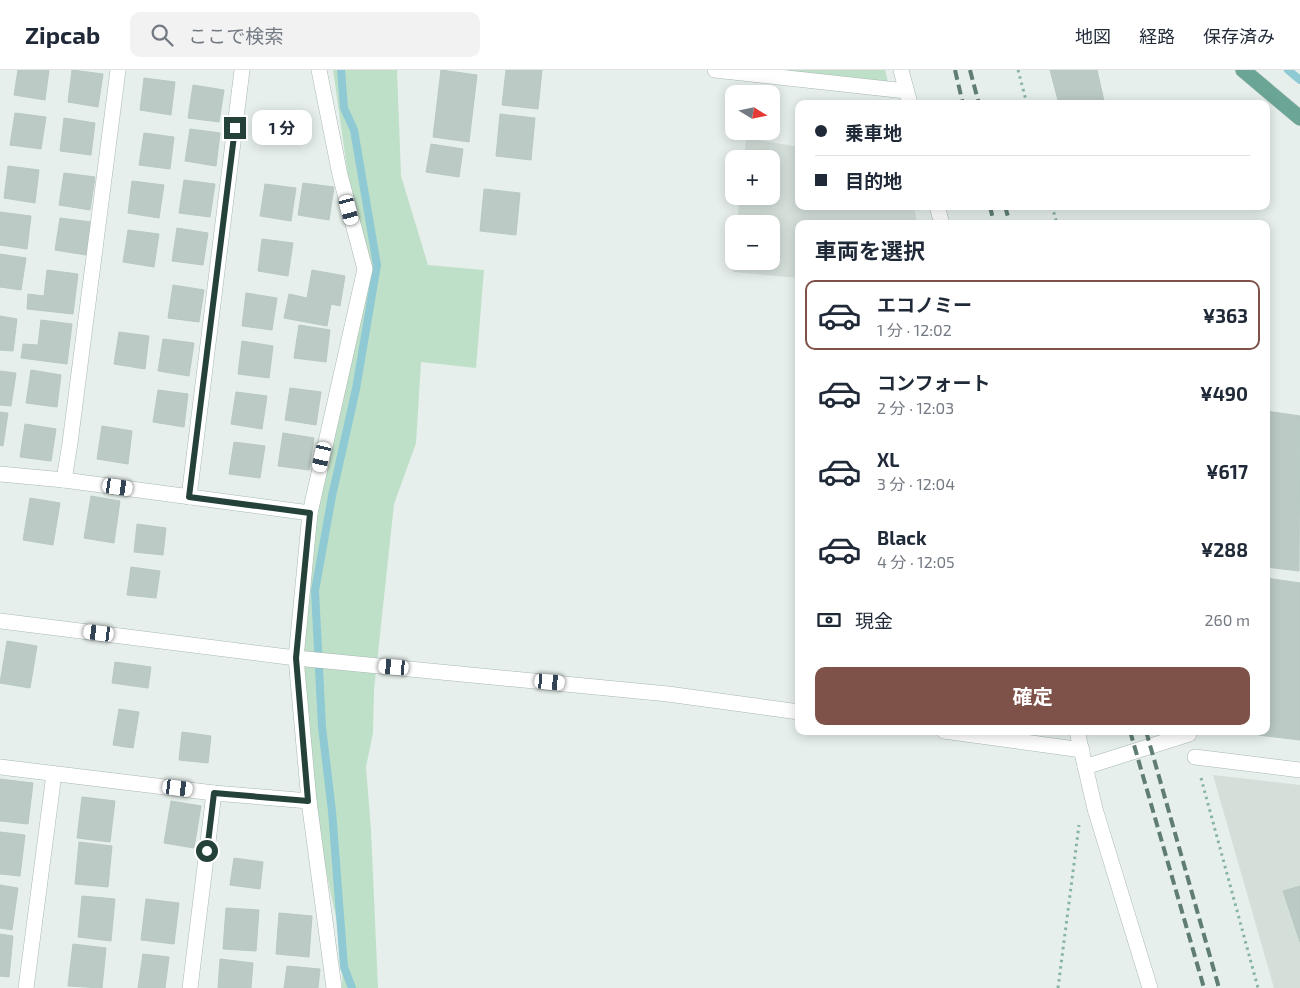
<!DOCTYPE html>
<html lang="ja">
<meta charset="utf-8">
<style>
:root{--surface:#fff;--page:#f2f2f3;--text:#1f2937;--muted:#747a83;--line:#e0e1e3;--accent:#7f5249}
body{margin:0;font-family:"Exo 2","Noto Sans JP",sans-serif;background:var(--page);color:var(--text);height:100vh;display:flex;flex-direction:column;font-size:19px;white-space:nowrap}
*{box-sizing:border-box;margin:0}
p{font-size:16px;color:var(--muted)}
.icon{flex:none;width:28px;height:28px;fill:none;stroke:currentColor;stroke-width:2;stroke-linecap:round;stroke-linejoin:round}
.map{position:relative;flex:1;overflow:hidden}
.sheet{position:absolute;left:795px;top:150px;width:475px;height:515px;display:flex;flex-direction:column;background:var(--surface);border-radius:10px;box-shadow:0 2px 12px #0003}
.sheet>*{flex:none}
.guide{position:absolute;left:795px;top:30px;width:475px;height:110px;border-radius:10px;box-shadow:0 2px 12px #0003;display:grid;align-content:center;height:110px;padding:0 20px;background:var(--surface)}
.needle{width:32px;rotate:100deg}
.fabs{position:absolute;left:725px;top:15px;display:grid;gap:10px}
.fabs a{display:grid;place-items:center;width:55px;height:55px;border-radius:10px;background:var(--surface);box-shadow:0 2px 12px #0003;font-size:25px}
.end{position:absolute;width:22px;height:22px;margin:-11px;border:6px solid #24423a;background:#fff;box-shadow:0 0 0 2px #fff}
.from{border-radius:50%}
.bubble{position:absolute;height:35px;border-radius:10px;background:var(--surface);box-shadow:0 2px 12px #0003;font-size:16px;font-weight:700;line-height:35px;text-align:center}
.car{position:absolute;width:15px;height:30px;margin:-15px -8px;border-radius:6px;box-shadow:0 0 4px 1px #0007;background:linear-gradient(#fff 24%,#345 0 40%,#fff 0 76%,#345 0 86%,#fff 0)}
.guide b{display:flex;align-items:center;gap:18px;height:48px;font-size:19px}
.guide b+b{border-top:1px solid var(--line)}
.guide i{width:12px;height:12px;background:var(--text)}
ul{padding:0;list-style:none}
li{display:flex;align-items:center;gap:15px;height:70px;margin:0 10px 8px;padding:0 10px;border:2px solid transparent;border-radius:10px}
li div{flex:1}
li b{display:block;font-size:19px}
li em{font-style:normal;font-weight:700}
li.selected{border-color:var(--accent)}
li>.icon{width:45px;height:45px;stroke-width:1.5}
h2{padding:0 20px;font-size:22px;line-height:60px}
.pay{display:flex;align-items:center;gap:12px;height:55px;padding:0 20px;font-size:19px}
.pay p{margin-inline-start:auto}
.primary-button{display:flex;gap:10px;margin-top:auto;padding:10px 20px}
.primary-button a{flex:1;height:58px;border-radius:10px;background:var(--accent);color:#fff;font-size:20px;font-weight:700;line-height:58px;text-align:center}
header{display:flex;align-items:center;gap:30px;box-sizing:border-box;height:70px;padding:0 25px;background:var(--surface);border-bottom:1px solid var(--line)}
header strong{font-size:24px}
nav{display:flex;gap:28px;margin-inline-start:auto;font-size:18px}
.search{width:350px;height:45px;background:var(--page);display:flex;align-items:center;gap:12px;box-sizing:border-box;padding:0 18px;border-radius:10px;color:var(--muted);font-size:19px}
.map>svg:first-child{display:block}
</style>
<header>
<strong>Zipcab</strong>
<div class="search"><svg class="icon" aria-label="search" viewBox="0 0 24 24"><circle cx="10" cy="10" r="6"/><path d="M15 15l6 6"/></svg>ここで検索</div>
<nav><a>地図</a><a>経路</a><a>保存済み</a></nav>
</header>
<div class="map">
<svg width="1300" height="918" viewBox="0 0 1300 918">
<rect width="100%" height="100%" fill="#e6efeb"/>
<g fill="#d4dfda">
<polygon points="746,68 799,77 799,136 914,136 917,154 799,154 799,208 733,202 734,190 734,191 771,191 771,154 737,154 740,126 771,126 771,89 744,89"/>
<polygon points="1213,705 1300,715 1300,918 1274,918"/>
</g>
<g fill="#bfe0c8">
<polygon points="333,0 397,0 401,106 428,195 484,200 476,298 421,292 416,373 394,434 374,620 373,663 366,697 371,760 378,918 342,918 343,880 307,712 296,588 309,453 365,199 358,175"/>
<polygon points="754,0 885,0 890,20"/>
</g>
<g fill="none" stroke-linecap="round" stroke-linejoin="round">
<g stroke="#8ec9d4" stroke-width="8">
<polyline points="341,0 344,38 354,60 377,195 356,319 332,426 315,521 322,657 332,741 344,897 352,918"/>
<polyline points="1288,0 1300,10"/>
</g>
</g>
<g fill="#bbcac4" stroke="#b8c9c2">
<polygon points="18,0 49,0 45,30 14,25"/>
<polygon points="72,0 103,4 98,37 68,32"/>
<polygon points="441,0 477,5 469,72 433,67"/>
<polygon points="506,0 542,0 538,39 502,35"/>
<polygon points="1050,0 1097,0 1104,31 1094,34 1059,34"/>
<polygon points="144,8 175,12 171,45 140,40"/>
<polygon points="193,15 224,20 219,52 188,48"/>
<polygon points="15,43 46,47 41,79 10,75"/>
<polygon points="500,44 535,48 531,90 496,86"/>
<polygon points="64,48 95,53 91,85 60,81"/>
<polygon points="190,59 220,63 216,96 185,91"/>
<polygon points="144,63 174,67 170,99 139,95"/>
<polygon points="431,74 463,79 459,107 426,102"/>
<polygon points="8,96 39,100 35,133 4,128"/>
<polygon points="64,103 95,107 90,140 59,135"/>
<polygon points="184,110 215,114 210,147 179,143"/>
<polygon points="132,111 164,115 159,148 128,143"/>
<polygon points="303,113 334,117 329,150 298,145"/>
<polygon points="265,114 296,118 291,151 260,146"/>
<polygon points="484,119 520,123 516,165 480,161"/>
<polygon points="0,142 31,146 27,179 0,175"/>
<polygon points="60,148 91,152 86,185 55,180"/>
<polygon points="177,158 208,163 203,195 172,191"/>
<polygon points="128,160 159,164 154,197 123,192"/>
<polygon points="262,169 293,173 288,206 258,201"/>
<polygon points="0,184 26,188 21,220 0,217"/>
<polygon points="47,200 78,204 73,244 27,239 28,224 44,226"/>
<polygon points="312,200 345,206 340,236 331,234 327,256 284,248 289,224 307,228"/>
<polygon points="173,215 204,220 199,252 168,248"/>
<polygon points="246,223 277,228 272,260 242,256"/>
<polygon points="0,246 17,249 13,281 0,280"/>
<polygon points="41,250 72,254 67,294 21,288 23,274 38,275"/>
<polygon points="299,255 330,260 326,292 294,288"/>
<polygon points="119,262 149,266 145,299 114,294"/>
<polygon points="163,269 194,273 189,306 158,301"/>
<polygon points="242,271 273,276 269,308 238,304"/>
<polygon points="31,300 61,305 57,337 26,333"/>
<polygon points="0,301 16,303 11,336 0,335"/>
<polygon points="290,318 321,322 316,355 285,350"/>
<polygon points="158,320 188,324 184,357 153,352"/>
<polygon points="236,322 267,326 262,359 231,354"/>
<polygon points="1266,341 1300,346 1299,501 1266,497"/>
<polygon points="0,342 8,343 3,376 0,375"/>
<polygon points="25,354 56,359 51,391 20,387"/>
<polygon points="102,356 132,361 128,394 97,389"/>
<polygon points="283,363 314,368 309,400 278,396"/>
<polygon points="234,372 265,376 260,408 229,404"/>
<polygon points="91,426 120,431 114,473 84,468"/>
<polygon points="30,428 60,433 53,475 23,470"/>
<polygon points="137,454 166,458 163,485 134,482"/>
<polygon points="131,497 160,501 156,528 127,525"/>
<polygon points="1266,508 1300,513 1300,670 1258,665 1258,661 1266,661"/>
<polygon points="7,571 37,576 30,618 0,613"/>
<polygon points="115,592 151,597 148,618 112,613"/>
<polygon points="119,639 139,642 133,678 113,675"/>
<polygon points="182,662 211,666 208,693 179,690"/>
<polygon points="0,709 33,713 28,754 0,751"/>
<polygon points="82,727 115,731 110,772 77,768"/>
<polygon points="171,731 201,736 194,778 164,773"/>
<polygon points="0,762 25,765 20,806 0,804"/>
<polygon points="79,772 112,776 108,817 75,814"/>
<polygon points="234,788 263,792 260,819 230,815"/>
<polygon points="0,815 18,818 12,860 0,858"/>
<polygon points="1300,816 1300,872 1283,821"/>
<polygon points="82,826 115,829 111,871 78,867"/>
<polygon points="146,829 179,833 174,874 141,870"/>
<polygon points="226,838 259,840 256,881 223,879"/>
<polygon points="279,843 312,846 309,887 276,884"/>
<polygon points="0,864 13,866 9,907 0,906"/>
<polygon points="73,874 106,878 102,918 68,916"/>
<polygon points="143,884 169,887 165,918 138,918"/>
<polygon points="220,889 253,893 251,918 218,918"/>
<polygon points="287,896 320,899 318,918 284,918"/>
</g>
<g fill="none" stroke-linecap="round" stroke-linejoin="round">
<defs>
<g id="minor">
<polyline points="319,0 340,105 365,199 310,443 296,588 309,731 334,918"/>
<polyline points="715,0 906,21"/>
<polyline points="0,404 64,410 310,443"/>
<polyline points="64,410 70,373 118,0"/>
<polyline points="189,427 242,0"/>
<polyline points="296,588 668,624 799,642"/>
<polyline points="944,661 1082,680"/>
<polyline points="1195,687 1300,700"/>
<polyline points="0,697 214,723 309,731"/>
<polyline points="1085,697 1189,664"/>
<polyline points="26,918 54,704"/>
<polyline points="190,918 214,723"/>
</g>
<g id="tertiary">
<polyline points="901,0 910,34"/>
<polyline points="937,136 942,154"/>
<polyline points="0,551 296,588"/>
<polyline points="1077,661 1095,739 1150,918"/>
</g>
<polyline id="primary" points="1243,0 1300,48"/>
</defs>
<use href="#minor" stroke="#a8b8b2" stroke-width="16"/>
<use href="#tertiary" stroke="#a8b8b2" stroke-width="16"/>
<use href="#primary" stroke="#c2cac8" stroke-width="16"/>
<g stroke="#86b3a5" stroke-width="3" stroke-dasharray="2.5 4" stroke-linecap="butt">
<polyline points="1018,0 1027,34"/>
<polyline points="1052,136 1057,154"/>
<polyline points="1201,708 1258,918"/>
<polyline points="1058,918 1079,755"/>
</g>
<use href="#minor" stroke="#fff" stroke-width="15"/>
<use href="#tertiary" stroke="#fff" stroke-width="15"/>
<use href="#primary" stroke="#6aa596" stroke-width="15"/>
<g stroke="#5f7d75" stroke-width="4" stroke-dasharray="10 5" stroke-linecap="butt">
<polyline points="955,0 963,34"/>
<polyline points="970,0 979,34"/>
<polyline points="990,136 994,154"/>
<polyline points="1005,136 1010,154"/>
<polyline points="1130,661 1204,918"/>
<polyline points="1146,661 1219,918"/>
</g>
</g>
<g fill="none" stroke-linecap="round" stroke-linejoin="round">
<polyline stroke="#24423a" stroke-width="6" points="207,781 214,723 308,731 296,588 310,443 189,427 235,58"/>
</g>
</svg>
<div class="fabs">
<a><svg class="needle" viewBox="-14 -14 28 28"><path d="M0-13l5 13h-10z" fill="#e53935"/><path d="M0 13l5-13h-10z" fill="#747a83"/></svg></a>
<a>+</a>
<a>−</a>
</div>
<i class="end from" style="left:207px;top:781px"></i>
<i class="end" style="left:235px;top:58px"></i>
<div class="bubble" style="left:252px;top:40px;width:60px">1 分</div>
<i class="car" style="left:349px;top:140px;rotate:165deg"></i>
<i class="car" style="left:322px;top:387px;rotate:193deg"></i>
<i class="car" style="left:118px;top:417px;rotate:98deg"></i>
<i class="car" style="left:99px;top:563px;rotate:277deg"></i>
<i class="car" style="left:394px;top:597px;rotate:275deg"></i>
<i class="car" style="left:550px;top:612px;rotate:95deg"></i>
<i class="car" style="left:178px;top:718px;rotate:97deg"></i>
<div class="guide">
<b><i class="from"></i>乗車地</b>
<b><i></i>目的地</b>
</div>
<section class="sheet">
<h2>車両を選択</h2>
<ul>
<li class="selected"><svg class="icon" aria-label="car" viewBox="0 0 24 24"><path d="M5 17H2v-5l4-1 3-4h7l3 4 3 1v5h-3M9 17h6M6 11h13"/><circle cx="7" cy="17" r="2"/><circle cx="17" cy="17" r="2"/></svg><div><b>エコノミー</b><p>1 分 · 12:02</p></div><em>¥363</em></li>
<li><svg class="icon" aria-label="car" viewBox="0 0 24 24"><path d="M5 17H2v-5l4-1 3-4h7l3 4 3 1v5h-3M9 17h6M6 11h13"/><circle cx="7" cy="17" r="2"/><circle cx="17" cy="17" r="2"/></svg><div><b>コンフォート</b><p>2 分 · 12:03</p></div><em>¥490</em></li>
<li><svg class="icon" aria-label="car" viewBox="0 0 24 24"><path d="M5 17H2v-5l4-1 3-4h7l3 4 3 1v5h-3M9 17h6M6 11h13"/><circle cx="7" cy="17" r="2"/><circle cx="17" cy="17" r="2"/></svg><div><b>XL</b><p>3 分 · 12:04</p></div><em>¥617</em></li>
<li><svg class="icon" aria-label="car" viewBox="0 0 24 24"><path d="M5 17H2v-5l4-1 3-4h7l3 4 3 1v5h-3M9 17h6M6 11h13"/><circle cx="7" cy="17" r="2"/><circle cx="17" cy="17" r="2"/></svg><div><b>Black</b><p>4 分 · 12:05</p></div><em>¥288</em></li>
</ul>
<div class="pay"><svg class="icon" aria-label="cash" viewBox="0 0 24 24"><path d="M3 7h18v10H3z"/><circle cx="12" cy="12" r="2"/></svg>現金<p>260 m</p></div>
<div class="primary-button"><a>確定</a></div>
</section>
</div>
